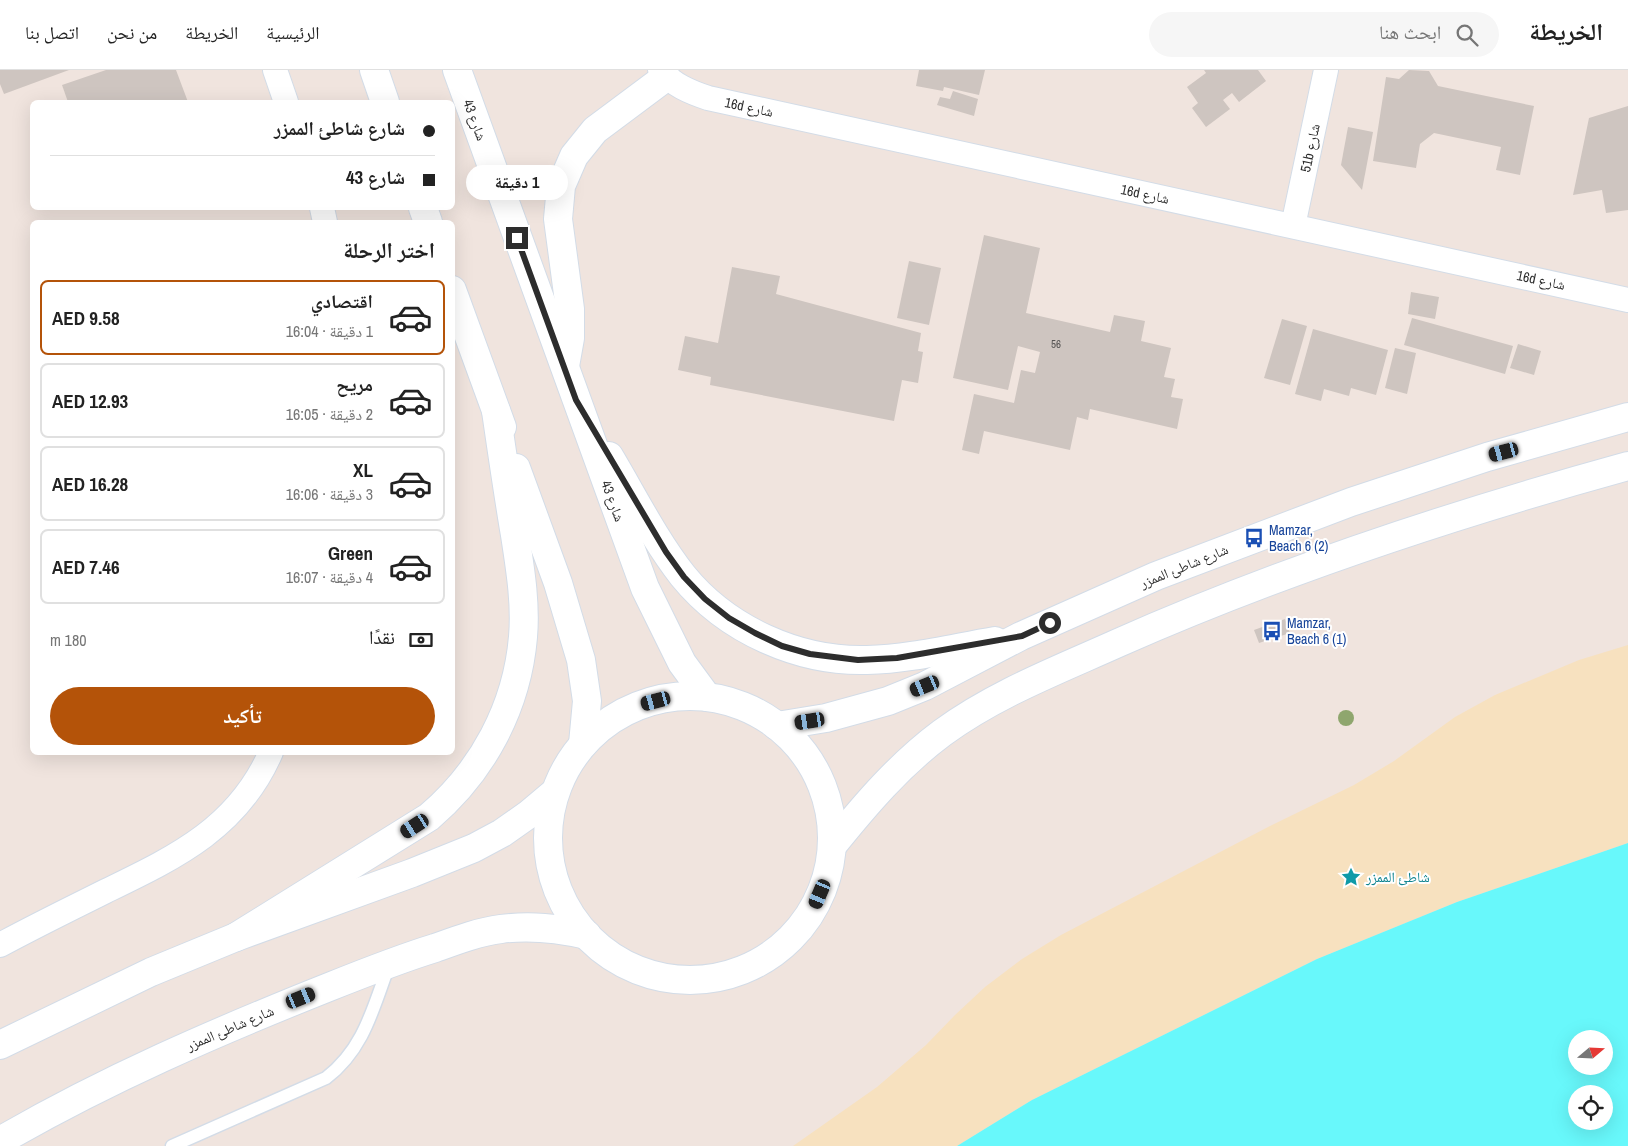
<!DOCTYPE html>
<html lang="ar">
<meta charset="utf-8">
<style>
:root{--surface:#fff;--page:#f6f6f6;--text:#222;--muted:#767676;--line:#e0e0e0;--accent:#b45309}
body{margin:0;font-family:"Archivo Narrow","Noto Naskh Arabic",sans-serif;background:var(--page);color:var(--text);direction:rtl;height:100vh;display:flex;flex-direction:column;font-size:19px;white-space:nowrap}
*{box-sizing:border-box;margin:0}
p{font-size:16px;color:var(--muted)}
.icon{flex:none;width:28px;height:28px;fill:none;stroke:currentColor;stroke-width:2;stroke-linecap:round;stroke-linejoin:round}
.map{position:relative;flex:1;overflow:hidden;direction:ltr}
.side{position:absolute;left:30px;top:150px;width:425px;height:535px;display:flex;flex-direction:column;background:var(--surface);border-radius:8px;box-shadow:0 5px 20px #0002;direction:rtl}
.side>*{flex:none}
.top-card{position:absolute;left:30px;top:30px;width:425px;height:110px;border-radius:8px;box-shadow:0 5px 20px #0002;direction:rtl;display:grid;align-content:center;height:110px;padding:0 20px;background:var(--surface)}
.needle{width:32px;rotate:71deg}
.tools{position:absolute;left:1568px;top:960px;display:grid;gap:10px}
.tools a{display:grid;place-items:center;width:45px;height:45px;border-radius:50%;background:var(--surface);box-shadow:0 5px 20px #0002;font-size:25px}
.end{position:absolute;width:22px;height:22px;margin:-11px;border:6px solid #2d2d2d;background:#fff;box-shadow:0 0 0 2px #fff}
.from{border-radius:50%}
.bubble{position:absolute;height:35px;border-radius:18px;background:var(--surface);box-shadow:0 5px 20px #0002;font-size:16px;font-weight:700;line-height:35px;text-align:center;direction:rtl}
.car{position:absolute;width:15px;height:30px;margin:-15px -8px;border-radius:6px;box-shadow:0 0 4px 1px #0007;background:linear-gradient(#222 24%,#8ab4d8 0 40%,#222 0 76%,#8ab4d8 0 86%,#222 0)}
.top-card b{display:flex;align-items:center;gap:18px;height:48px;font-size:19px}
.top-card b+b{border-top:1px solid var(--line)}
.top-card i{width:12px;height:12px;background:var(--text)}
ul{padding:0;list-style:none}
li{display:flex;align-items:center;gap:15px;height:75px;margin:0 10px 8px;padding:0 10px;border:2px solid var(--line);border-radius:8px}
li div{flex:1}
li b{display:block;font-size:19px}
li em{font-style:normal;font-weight:700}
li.on{border-color:var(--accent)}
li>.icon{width:45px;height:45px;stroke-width:1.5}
h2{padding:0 20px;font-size:22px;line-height:60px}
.pay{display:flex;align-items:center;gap:12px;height:55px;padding:0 20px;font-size:19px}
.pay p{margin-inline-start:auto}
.cta{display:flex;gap:10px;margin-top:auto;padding:10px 20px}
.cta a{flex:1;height:58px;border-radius:30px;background:var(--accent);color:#fff;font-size:20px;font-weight:700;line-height:58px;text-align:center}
header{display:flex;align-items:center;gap:30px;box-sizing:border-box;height:70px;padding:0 25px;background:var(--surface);border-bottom:1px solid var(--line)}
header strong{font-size:24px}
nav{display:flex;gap:28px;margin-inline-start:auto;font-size:18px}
.search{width:350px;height:45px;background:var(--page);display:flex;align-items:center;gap:12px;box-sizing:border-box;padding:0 18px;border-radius:28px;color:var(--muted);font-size:19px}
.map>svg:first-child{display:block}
</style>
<header>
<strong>الخريطة</strong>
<div class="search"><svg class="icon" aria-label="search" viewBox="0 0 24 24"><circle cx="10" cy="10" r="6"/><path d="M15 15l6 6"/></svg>ابحث هنا</div>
<nav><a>الرئيسية</a><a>الخريطة</a><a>من نحن</a><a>اتصل بنا</a></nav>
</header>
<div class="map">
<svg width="1628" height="1076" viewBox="0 0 1628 1076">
<rect width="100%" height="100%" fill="#f0e4de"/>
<polygon fill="#f7e1bf" points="1628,575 1628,773 1457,832 1317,889 1032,1030 957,1076 793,1076 877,1017 926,975 955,945 985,917 1022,889 1061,865 1270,756 1354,715 1394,691 1455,647 1495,625 1579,590"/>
<path fill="#68f8fb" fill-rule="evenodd" d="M 1628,773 L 1628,1076 L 957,1076 L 1032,1030 L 1317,889 L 1457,832 ZM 1576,969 L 1604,969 L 1604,996 L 1576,996 ZM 1576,1024 L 1604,1024 L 1604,1051 L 1576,1051 Z"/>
<g fill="#cec5c0">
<polygon points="0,0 69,0 4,24 0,14"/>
<polygon points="106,0 176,0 188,32 68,32 62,15"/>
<polygon points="919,0 985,0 979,25 944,17 943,21 916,16"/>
<polygon points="1204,0 1258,0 1266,11 1239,32 1232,23 1223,30 1230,39 1206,57 1192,38 1198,33 1187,17 1206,3"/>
<polygon points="1409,0 1429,1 1438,16 1534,36 1520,105 1496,100 1501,77 1434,63 1420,74 1416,98 1373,91 1386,7 1399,9"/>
<polygon points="953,21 978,29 974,46 937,35 940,27 950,29"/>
<polygon points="1628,36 1628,140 1606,143 1602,120 1573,125 1589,48"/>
<polygon points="1348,57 1373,62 1362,120 1341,95"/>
<polygon points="984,165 1040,178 1026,243 1110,262 1114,245 1145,251 1141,271 1171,278 1164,307 1175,309 1171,327 1183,329 1177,359 1090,339 1088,350 1077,347 1070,380 984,361 979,384 962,380 974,324 1014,333 1021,300 1035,303 1040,282 1018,276 1008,320 953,308"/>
<polygon points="909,191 941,198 929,255 897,248"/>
<polygon points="732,197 780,206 776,224 921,263 918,281 923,282 918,313 902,310 894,351 710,315 711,307 678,300 685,266 718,273"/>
<polygon points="1411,222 1439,227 1435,249 1408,244"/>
<polygon points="1412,248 1513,276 1505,304 1404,275"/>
<polygon points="1282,249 1307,256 1290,315 1264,308"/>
<polygon points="1313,259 1388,280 1376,325 1351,318 1349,326 1324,319 1321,331 1295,324"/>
<polygon points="1518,274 1541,281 1534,305 1510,298"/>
<polygon points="1395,278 1416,283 1407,324 1385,318"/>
<polygon points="1285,549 1290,563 1259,573 1254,560"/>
</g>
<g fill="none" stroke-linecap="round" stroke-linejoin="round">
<defs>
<path id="service" d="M 172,1076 L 326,1008 C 364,979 373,938 389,895"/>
<g id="minor">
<polyline points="275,0 286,32"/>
<path d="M 660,0 C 673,15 690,22 708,28 L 1628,230"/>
<polyline points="322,138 325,152"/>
<polyline points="1293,156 1326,0"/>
<path d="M 0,875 C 35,856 70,839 106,821 C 176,787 238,758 271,682"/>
</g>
<g id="secondary">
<polyline points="374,0 385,32"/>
<polyline points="457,0 645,518 682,593 707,627"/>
<polyline points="423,138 428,152"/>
<polyline points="452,220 502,357"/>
<polyline points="565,296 570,268 570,239 558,149 561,116 574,86 595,60 666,7"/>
<path d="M 609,386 C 633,426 654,469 683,506 C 727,560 799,592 867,590 C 910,589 953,578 995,571"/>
<polyline points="516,398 558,513 581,590 587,631 583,674"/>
<circle cx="690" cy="768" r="142"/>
<polyline points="777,656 826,648 888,631 925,616 1021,566 1156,506 1351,432 1487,387 1628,347"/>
<path d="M 832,776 C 865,735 899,695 942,663 C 995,624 1058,600 1118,573 C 1283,500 1454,444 1628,396"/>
<path d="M 236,867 L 429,747 C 483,701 517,637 523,567 C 526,533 520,498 515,465 C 508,424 502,382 496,341"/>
<polyline points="0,975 151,902 236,867 412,803 474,778 502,763 529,744 554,723"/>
<path d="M 0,1071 C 105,1010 216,962 329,917 C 364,903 399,889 435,878 C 457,870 478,862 501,859 C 531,855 557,858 587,865"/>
</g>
</defs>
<use href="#service" stroke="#d3dce7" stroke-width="15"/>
<use href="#minor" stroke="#d3dce7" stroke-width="26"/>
<use href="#secondary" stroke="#d3dce7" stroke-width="30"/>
<use href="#service" stroke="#fff" stroke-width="12"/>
<use href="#minor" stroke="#fff" stroke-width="24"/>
<use href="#secondary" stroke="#fff" stroke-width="28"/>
</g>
<circle fill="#8fa66e" cx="1346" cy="648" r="8"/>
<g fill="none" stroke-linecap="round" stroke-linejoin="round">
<polyline stroke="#2d2d2d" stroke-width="6" points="517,168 576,330 666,482 684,507 705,529 729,548 755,563 782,576 810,584 858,590 897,588 1022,566 1050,553"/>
</g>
<defs>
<symbol id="bus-bare" viewBox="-9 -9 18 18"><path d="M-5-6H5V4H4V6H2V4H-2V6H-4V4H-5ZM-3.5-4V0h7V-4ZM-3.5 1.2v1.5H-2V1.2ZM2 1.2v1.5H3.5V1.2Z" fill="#1a4fb4" stroke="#fff" stroke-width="2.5" paint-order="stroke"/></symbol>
<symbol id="sight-bare" viewBox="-9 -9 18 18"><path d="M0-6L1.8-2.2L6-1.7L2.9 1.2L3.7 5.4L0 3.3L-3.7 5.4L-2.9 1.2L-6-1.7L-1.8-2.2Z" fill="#0f9aa8" stroke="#fff" stroke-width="2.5" paint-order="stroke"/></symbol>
</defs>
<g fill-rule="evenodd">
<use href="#bus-bare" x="1240" y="454" width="28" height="28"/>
<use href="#bus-bare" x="1258" y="547" width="28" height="28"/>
<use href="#sight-bare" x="1337" y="793" width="28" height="28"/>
</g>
<g text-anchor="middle" stroke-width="4" stroke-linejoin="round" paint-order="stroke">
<g font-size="11" fill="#555352">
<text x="1056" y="278">56</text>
</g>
<g font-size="14" fill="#2d2d2d" stroke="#fff">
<text transform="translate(749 37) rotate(12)" y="5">16d شارع</text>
<text transform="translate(475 50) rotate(70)" y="5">شارع 43</text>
<text transform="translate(1310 78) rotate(-78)" y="5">51b شارع</text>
<text transform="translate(1145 124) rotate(12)" y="5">16d شارع</text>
<text transform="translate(1541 210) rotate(12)" y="5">16d شارع</text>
<text transform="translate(613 431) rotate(70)" y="5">شارع 43</text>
<text transform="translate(1184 496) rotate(-22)" y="5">شارع شاطئ الممزر</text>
<text transform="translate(230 958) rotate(-23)" y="5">شارع شاطئ الممزر</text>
</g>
<g font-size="14" fill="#164399" stroke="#fff" text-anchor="start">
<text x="1269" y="465">Mamzar,<tspan x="1269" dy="16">Beach 6 (2)</tspan></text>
<text x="1287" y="558">Mamzar,<tspan x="1287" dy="16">Beach 6 (1)</tspan></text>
</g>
<g font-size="14" fill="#0d838f" stroke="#fff" text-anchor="start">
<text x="1366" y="812">شاطئ الممزر</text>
</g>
</g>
</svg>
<div class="tools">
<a><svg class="needle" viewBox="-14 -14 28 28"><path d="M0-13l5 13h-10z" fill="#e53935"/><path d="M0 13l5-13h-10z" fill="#767676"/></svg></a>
<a><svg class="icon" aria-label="locate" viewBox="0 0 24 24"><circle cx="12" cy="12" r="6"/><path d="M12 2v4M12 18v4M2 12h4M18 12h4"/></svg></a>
</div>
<i class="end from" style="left:1050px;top:553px"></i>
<i class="end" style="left:517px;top:168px"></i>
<div class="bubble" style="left:466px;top:95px;width:102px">1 دقيقة</div>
<i class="car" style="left:1504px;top:382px;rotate:255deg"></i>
<i class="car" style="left:925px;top:616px;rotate:248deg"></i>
<i class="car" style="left:656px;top:631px;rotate:255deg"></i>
<i class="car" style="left:810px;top:651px;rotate:261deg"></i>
<i class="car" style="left:415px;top:756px;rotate:237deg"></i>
<i class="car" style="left:820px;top:824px;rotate:203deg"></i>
<i class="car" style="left:301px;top:928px;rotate:68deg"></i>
<div class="top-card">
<b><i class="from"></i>شارع شاطئ الممزر</b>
<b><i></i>شارع 43</b>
</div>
<section class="side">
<h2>اختر الرحلة</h2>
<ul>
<li class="on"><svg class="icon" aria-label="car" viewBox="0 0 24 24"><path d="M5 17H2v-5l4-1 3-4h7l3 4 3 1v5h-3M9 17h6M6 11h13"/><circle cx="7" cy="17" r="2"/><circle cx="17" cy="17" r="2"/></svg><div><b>اقتصادي</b><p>1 دقيقة · 16:04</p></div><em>AED 9.58</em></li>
<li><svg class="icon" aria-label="car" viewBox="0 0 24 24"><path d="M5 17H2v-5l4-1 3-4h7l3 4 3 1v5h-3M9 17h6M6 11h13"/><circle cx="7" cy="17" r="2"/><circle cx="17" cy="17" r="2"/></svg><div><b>مريح</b><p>2 دقيقة · 16:05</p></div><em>AED 12.93</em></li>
<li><svg class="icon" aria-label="car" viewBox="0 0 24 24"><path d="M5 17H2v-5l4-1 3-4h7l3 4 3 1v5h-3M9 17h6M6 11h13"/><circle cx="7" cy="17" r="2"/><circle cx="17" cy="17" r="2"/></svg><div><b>XL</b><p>3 دقيقة · 16:06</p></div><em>AED 16.28</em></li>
<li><svg class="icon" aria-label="car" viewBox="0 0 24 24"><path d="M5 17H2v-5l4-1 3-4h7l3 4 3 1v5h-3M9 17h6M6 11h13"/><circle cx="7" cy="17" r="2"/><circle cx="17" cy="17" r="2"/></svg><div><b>Green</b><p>4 دقيقة · 16:07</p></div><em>AED 7.46</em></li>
</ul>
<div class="pay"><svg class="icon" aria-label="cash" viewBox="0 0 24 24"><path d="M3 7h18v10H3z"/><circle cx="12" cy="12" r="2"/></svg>نقدًا<p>180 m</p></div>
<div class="cta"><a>تأكيد</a></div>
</section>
</div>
